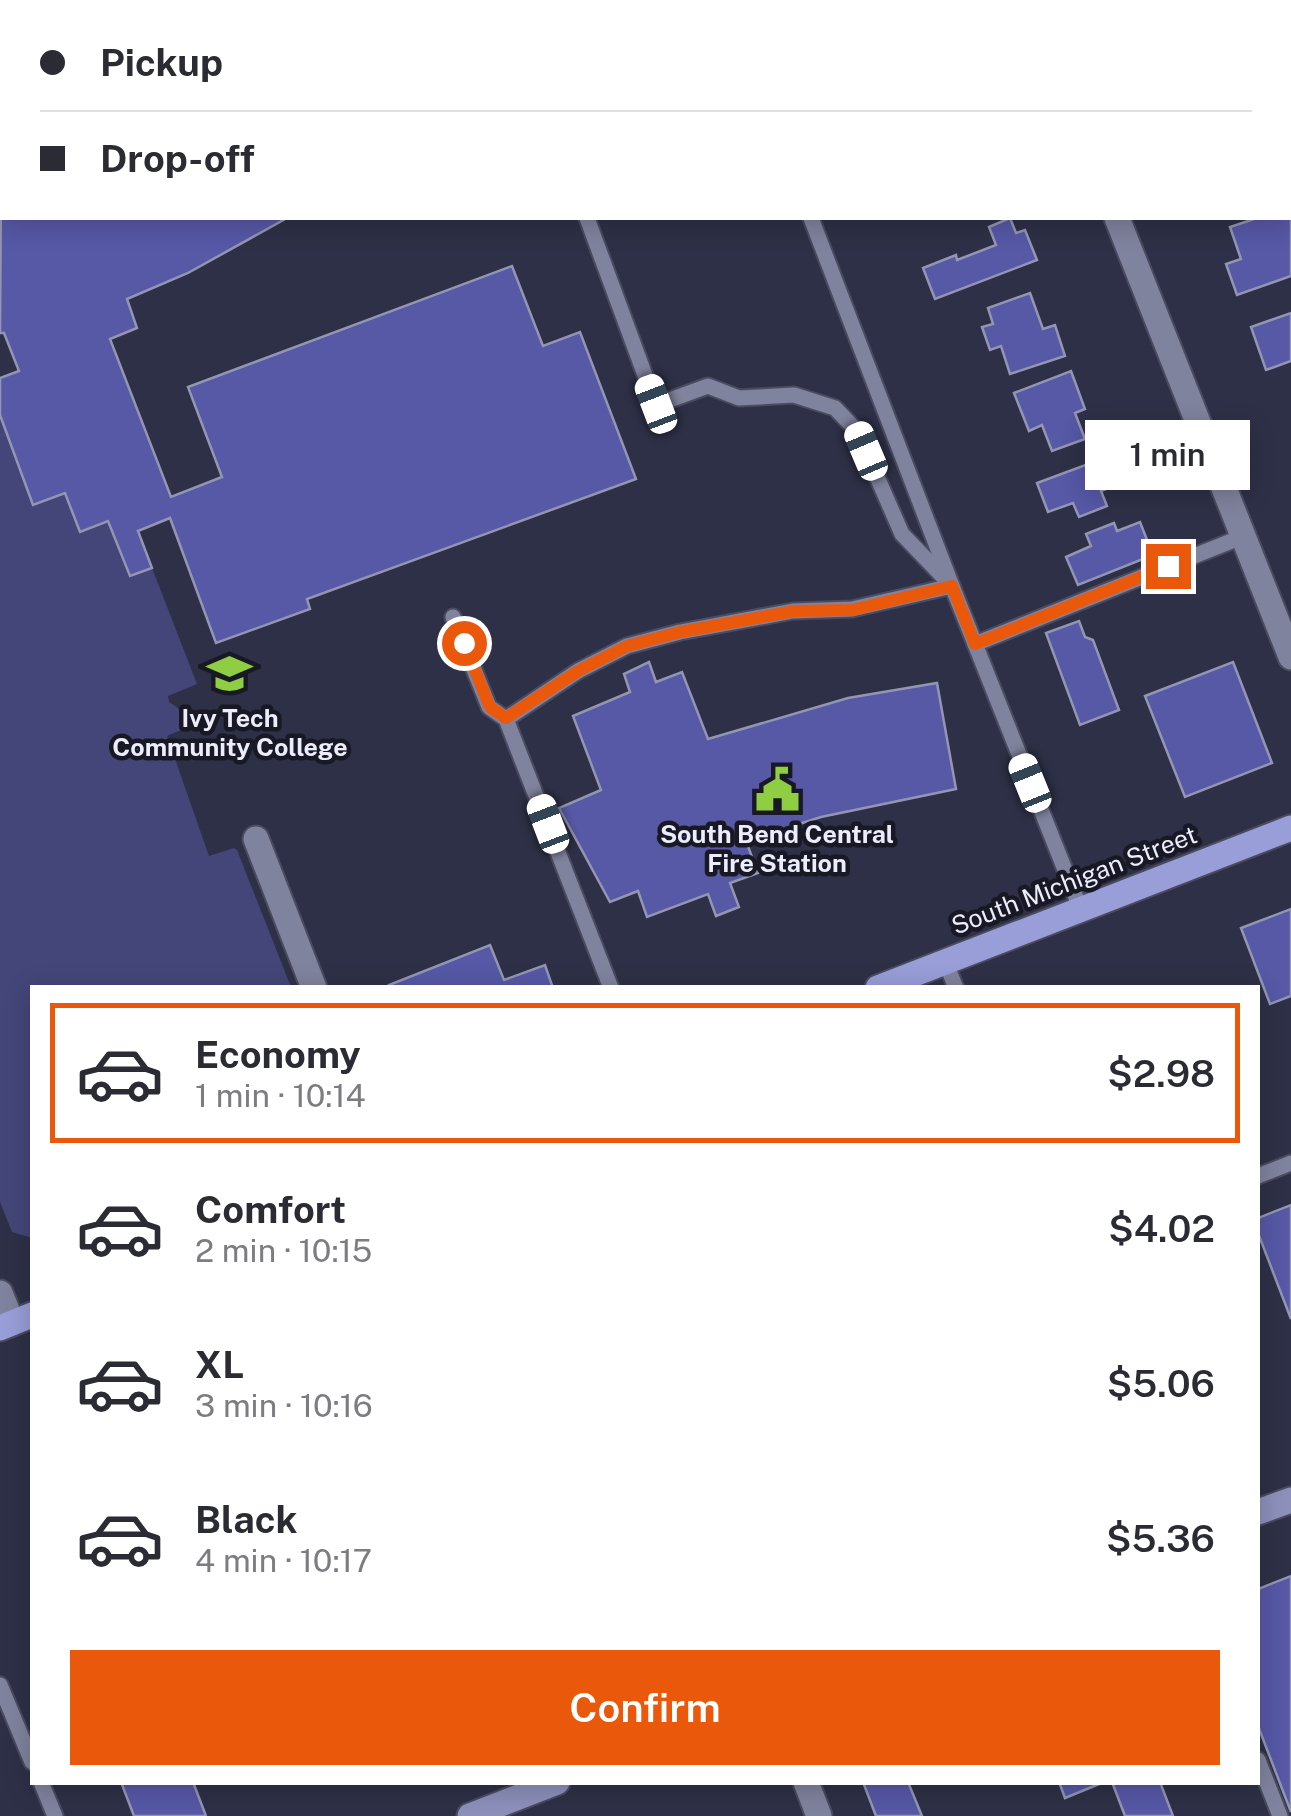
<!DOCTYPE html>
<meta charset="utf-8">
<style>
:root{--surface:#fff;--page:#f2f2f3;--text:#2b2b33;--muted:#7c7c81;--line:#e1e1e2;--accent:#ea580c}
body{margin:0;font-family:"Public Sans",sans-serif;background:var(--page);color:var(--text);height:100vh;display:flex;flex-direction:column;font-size:38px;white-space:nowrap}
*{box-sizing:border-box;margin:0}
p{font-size:32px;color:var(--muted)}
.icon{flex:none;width:55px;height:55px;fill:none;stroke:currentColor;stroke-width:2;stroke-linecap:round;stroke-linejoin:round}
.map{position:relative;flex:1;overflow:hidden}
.panel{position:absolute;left:30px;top:985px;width:1230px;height:800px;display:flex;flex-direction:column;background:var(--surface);border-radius:0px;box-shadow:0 5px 25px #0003}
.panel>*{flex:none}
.hud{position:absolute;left:0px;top:0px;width:1292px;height:220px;box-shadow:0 5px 25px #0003;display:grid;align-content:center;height:220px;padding:0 40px;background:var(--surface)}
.end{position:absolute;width:45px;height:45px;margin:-22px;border:12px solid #ea580c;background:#fff;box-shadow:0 0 0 5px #fff}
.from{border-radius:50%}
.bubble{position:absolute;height:70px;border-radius:0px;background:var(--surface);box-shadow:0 5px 25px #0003;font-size:32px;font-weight:600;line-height:70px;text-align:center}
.car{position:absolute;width:30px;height:60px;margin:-30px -15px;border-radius:12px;box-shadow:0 0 8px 2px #0007;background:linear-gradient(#fff 24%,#345 0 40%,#fff 0 76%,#345 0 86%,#fff 0)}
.hud b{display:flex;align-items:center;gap:35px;height:95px;font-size:38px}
.hud b+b{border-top:2px solid var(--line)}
.hud i{width:25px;height:25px;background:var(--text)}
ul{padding:18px 0 0;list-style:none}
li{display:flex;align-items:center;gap:30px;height:140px;margin:0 20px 15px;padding:0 20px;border:5px solid transparent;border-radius:0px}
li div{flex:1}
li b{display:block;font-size:38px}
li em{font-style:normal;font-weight:600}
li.selected{border-color:var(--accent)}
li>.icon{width:90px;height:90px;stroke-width:1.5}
.action{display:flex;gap:20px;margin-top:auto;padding:20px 40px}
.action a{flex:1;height:115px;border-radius:0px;background:var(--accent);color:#fff;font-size:40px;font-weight:600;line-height:115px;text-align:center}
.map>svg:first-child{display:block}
</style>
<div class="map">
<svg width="1291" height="1816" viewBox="0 0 1291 1816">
<rect width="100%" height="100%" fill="#2e3047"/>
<polygon fill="#444679" points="0,415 33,505 65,493 80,532 108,521 129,575 152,568 197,684 168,696 169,702 178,708 186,728 167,736 209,856 234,848 237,850 291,987 32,988 32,1238 12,1232 0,1202"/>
<g fill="#5758a6" stroke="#9396b2" stroke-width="2.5">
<polygon points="195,0 431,0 192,2"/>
<polygon points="2,40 2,218 287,218 188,273 127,299 137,328 110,339 171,497 222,477 188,387 512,266 543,346 580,332 636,479 307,599 310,609 216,643 170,518 138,531 152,568 130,576 108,521 80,532 65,493 33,505 0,415 0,378 19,371 4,333 0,333"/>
<polygon points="1291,206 1291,276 1237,295 1226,264 1241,259 1230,227 1257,218 1290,218"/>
<polygon points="1010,218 1016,233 1025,230 1037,260 935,299 923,268 956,255 957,260 996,245 989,227"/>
<polygon points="1030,293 1043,329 1055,325 1065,356 1010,374 1001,346 990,350 982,327 993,324 988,308"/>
<polygon points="1291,313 1291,361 1266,370 1251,327"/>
<polygon points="1071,371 1085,409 1075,413 1085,439 1052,451 1042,425 1029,431 1014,393"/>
<polygon points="1115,454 1125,481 1101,491 1107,506 1079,517 1073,503 1048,512 1037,483"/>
<polygon points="1140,522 1153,555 1078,585 1066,557 1091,546 1086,534 1114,523 1117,531"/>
<polygon points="1079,621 1085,637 1093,640 1119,710 1080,725 1046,633"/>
<polygon points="649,662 656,682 682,672 708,739 848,698 937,683 956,789 821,817 746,841 758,873 730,883 739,907 716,916 708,894 647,917 638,891 610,902 559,808 601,790 573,716 630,692 624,674"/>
<polygon points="1233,662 1272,763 1185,797 1145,696"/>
<polygon points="1291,909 1291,996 1270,1004 1241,928"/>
<polygon points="490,945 504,980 545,965 553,988 390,988 389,985"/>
<polygon points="1291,1205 1291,1319 1258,1233 1258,1218"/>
<polygon points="1291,1576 1291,1812 1258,1726 1258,1589"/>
<polygon points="121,1782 193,1782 206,1816 134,1816"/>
<polygon points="863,1782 908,1782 922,1816 876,1816"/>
<polygon points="1059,1782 1104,1782 1065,1798"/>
<polygon points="1112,1782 1160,1782 1173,1816 1125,1816"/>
</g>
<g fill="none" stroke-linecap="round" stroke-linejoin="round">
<defs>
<g id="lane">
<polyline points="506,0 507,2"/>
<polyline points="725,0 726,2"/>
<polyline points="811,218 952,586 1081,910"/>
<polyline points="453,617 489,707 506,719 611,988"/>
<polyline points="975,644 1244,536"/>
<polyline points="506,719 578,671 627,646 680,632 793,611 852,609 952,586 902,534 857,431 835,408 794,395 739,398 708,386 656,405 587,218"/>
<polyline points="945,961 956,988"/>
<polyline points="1258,1176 1291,1163"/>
<polyline points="0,1685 32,1762"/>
<polyline points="1258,1760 1280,1816"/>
<polyline points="41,1782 55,1816"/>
</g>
<g id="street">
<polyline points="1030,0 1031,2"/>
<polyline points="1274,2 1281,0"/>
<polyline points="1117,218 1291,657"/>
<polyline points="256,839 314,988"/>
<polyline points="0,1293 12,1323"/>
<polyline points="806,1782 819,1816"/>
</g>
<g id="secondary">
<polyline points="1258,1512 1291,1500"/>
<polyline points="470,1816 557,1782"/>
</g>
<g id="primary">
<polyline points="878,988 1291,828"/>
<polyline points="0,1328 32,1315"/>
</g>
</defs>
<use href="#lane" stroke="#4a4b5f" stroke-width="19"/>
<use href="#street" stroke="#4a4b5f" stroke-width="29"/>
<use href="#secondary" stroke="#4a4b5f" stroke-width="29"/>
<use href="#primary" stroke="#4a4b5f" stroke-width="29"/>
<use href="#lane" stroke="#80839e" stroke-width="15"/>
<use href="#street" stroke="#80839e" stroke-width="25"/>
<use href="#secondary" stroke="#8c90bb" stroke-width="25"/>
<use href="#primary" stroke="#999dd8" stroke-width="25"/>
</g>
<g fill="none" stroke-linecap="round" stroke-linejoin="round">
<polyline stroke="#ea580c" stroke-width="12" points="464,643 490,707 506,718 578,671 627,646 680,632 794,611 852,610 952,586 975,644 1168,566"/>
</g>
<defs>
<symbol id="university-bare" viewBox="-9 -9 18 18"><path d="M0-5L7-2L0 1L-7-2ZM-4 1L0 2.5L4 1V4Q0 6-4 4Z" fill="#8fcd42" stroke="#181924" stroke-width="2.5" paint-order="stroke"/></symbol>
<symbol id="civic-bare" viewBox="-9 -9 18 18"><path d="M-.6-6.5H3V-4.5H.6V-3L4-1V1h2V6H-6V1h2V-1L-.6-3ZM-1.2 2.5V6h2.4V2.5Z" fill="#8fcd42" stroke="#181924" stroke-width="2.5" paint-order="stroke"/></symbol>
</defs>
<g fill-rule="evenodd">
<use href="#university-bare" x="198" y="642" width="63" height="63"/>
<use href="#civic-bare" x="746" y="758" width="63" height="63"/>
</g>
<g text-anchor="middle" stroke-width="9" stroke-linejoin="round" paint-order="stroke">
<g font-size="25" font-weight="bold" fill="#ebedfc" stroke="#181924">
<text x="230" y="727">Ivy Tech<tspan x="230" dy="29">Community College</tspan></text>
<text x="777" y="843">South Bend Central<tspan x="777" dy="29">Fire Station</tspan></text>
</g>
<g font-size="25" fill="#ebedfc" stroke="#181924">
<text transform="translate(1074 880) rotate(-21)" y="9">South Michigan Street</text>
</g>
</g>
</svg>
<i class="end from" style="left:464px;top:643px"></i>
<i class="end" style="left:1168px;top:566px"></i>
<div class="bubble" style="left:1085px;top:420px;width:165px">1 min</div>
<i class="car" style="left:656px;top:404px;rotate:339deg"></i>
<i class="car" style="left:866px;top:451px;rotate:337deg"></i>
<i class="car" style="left:1030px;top:783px;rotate:338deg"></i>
<i class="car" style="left:548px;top:824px;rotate:339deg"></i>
<div class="hud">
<b><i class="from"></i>Pickup</b>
<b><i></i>Drop-off</b>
</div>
<section class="panel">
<ul>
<li class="selected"><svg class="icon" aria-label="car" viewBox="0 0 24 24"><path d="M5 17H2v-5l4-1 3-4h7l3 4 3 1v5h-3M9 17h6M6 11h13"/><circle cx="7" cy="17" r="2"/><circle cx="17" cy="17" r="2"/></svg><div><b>Economy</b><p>1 min · 10:14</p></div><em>$2.98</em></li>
<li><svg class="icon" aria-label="car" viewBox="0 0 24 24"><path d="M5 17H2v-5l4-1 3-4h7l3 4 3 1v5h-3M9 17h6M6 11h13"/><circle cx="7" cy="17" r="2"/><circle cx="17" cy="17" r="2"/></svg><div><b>Comfort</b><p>2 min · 10:15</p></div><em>$4.02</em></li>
<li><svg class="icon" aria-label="car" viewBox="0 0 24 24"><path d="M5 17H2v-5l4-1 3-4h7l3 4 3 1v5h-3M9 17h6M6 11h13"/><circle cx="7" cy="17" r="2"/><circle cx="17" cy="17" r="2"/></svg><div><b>XL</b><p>3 min · 10:16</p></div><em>$5.06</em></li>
<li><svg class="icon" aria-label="car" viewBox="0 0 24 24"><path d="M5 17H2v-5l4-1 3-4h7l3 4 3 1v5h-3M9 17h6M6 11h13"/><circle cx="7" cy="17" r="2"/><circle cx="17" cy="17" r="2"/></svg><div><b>Black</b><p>4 min · 10:17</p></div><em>$5.36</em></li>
</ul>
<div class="action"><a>Confirm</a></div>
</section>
</div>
